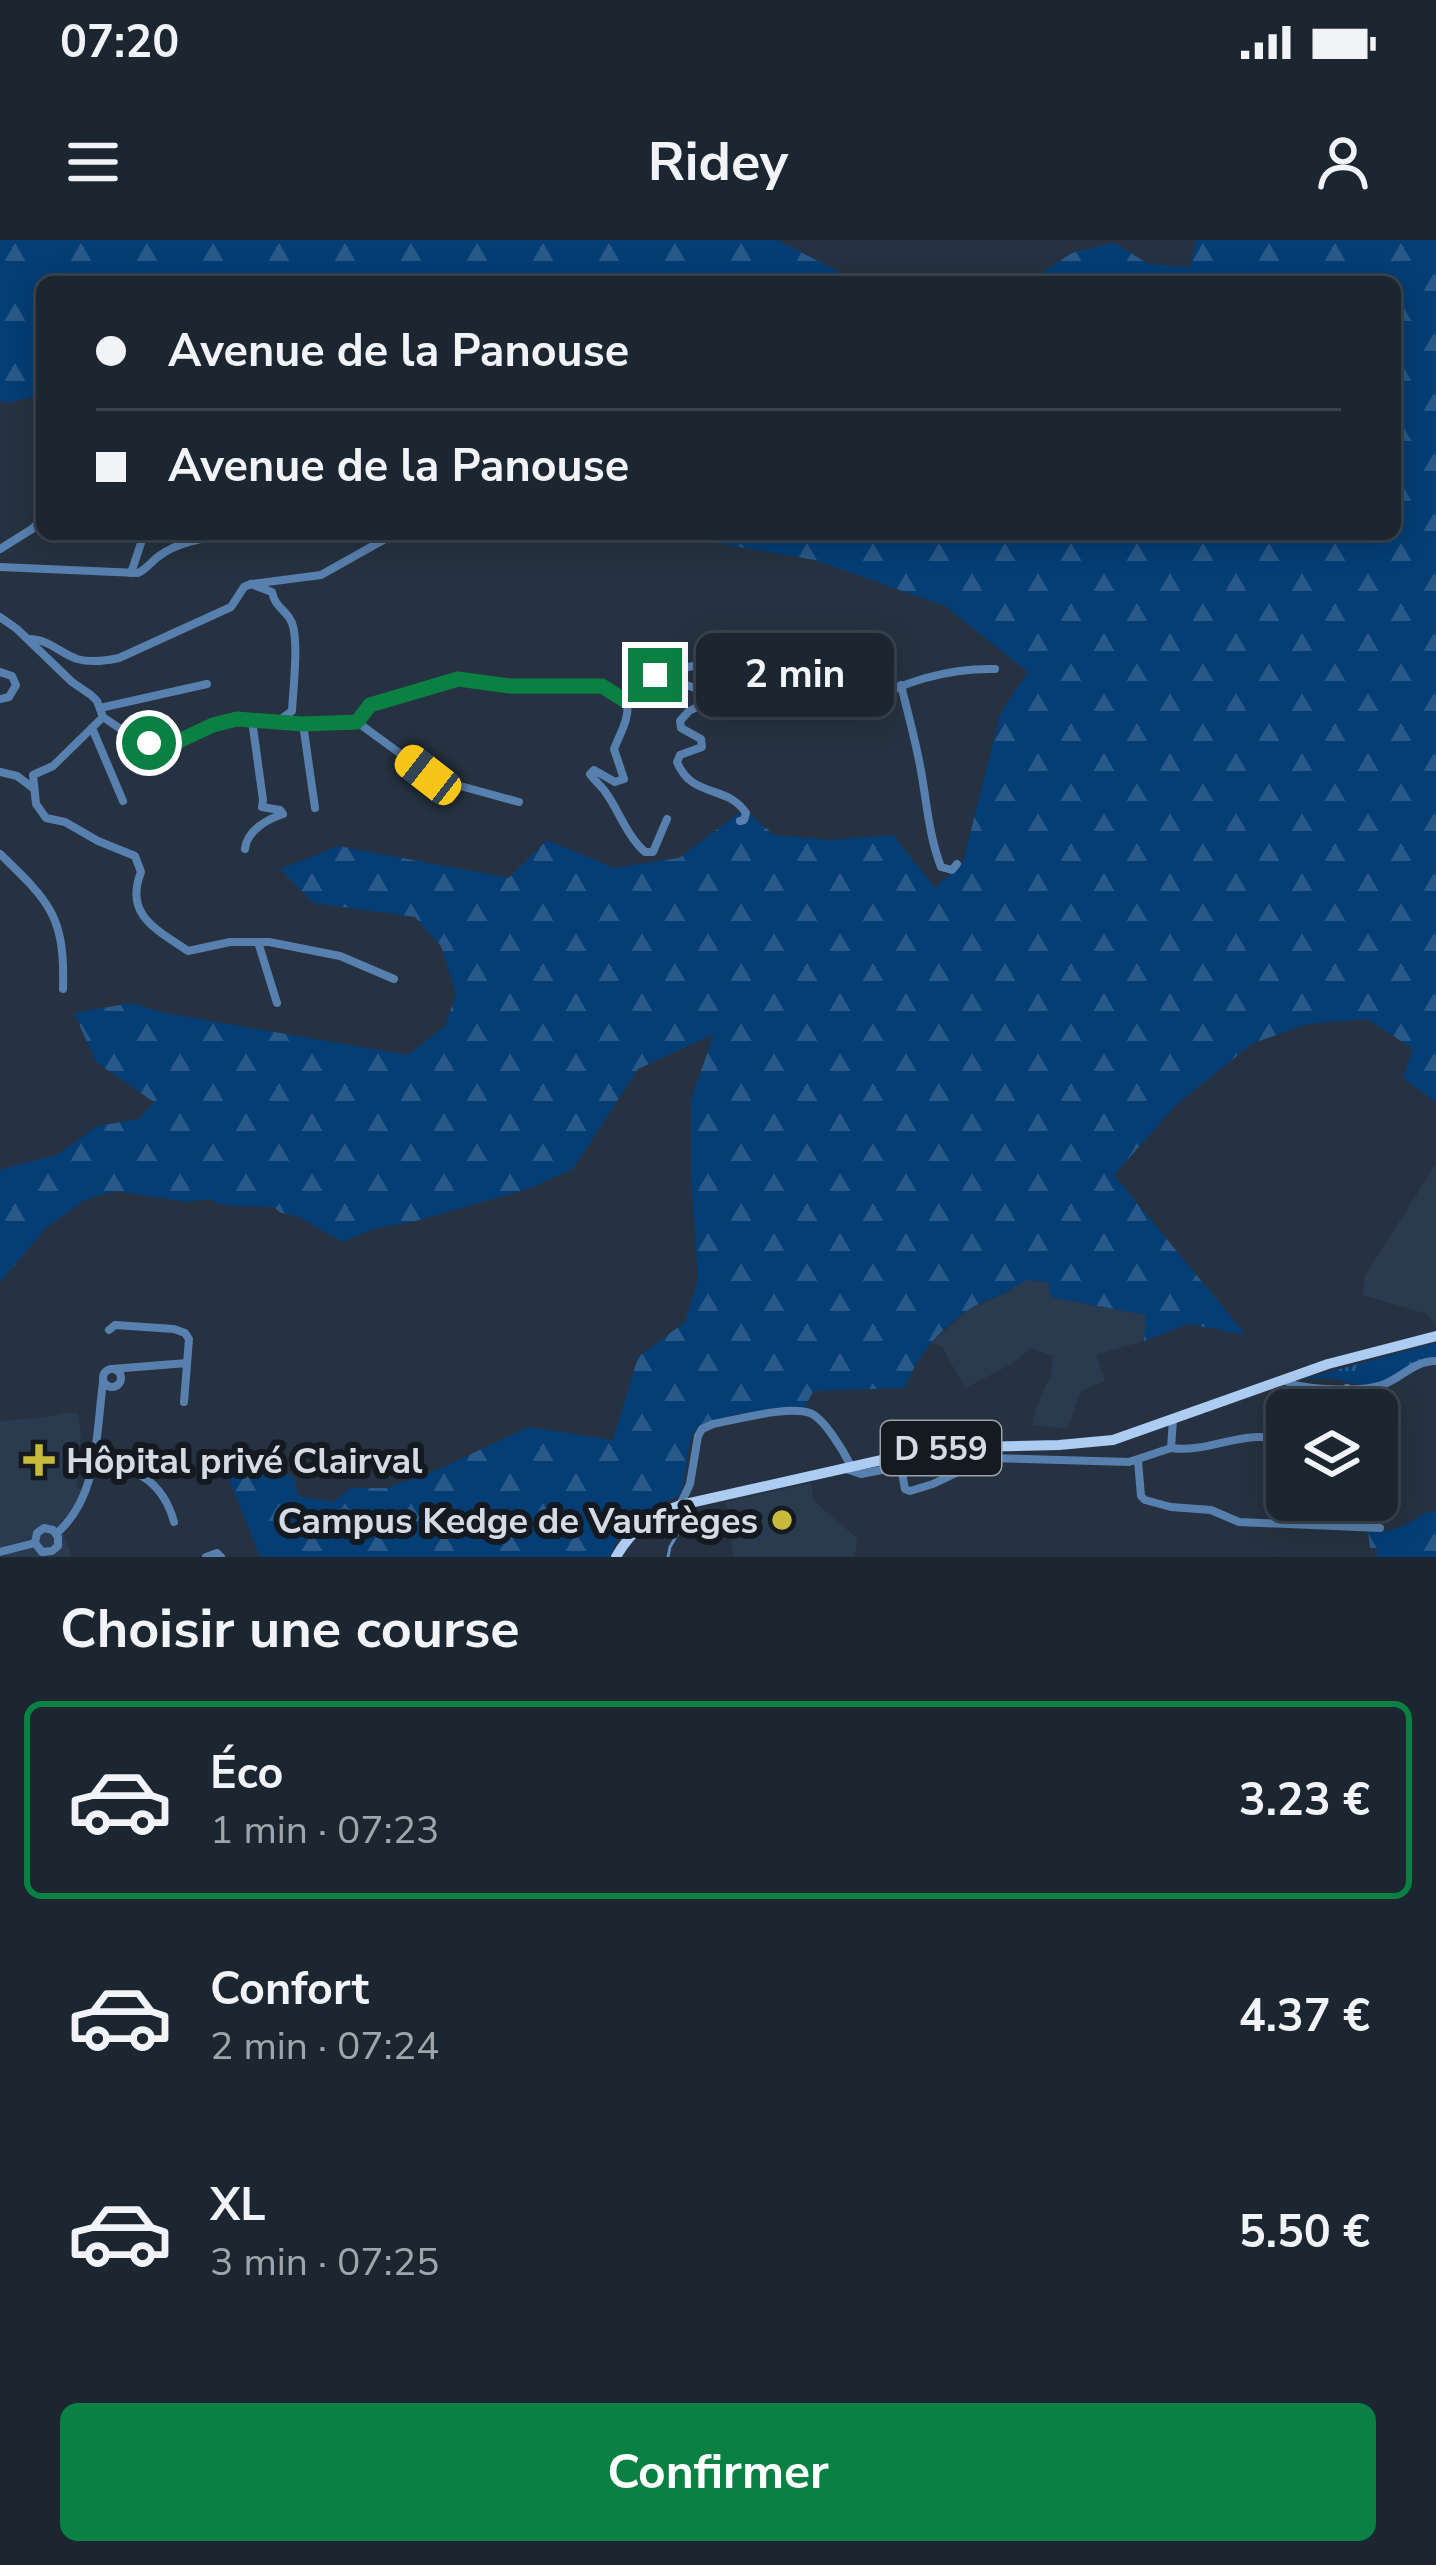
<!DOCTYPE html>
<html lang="fr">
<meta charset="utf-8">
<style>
:root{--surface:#1c2631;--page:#29323d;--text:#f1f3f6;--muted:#a0a5ab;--line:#3a434d;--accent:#0b8043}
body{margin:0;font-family:"Nunito Sans",sans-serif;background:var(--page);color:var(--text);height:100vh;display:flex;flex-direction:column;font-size:45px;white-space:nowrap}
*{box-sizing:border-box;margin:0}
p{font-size:39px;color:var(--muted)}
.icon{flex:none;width:66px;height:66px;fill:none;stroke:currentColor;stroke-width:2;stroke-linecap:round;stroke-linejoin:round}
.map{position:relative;height:1317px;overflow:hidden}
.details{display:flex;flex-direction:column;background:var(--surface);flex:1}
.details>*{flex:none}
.guide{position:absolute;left:36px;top:36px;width:1365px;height:264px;border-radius:18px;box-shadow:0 6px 30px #0003,0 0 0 3px var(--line);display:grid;align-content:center;height:264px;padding:0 60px;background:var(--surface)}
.fabs{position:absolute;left:1266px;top:1149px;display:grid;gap:24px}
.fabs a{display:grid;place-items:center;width:132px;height:132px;border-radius:18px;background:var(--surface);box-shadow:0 6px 30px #0003,0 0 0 3px var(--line);font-size:60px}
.end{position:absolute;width:54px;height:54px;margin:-27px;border:15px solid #0b8043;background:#fff;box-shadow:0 0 0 6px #fff}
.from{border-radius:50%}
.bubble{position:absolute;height:84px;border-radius:18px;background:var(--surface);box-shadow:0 6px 30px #0003,0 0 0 3px var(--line);font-size:39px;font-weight:700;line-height:84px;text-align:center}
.car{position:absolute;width:36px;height:72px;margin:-36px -18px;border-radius:15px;box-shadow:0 0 9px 3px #0007;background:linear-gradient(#f5c518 24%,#345 0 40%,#f5c518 0 76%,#345 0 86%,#f5c518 0)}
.guide b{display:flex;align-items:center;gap:42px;height:114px;font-size:45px}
.guide b+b{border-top:3px solid var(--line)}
.guide i{width:30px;height:30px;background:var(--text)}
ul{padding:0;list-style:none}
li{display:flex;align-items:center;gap:36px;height:198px;margin:0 24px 18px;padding:0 36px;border:6px solid transparent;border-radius:18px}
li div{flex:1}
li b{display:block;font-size:45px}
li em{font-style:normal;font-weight:700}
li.selected{border-color:var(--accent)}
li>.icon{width:108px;height:108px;stroke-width:1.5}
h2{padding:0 60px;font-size:54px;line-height:144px}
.button{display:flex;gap:24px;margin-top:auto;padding:24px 60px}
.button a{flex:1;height:138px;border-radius:18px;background:var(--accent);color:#fff;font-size:48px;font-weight:700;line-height:138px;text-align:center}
.status{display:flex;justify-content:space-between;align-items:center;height:84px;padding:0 60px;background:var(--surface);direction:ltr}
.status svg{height:33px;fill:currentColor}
header{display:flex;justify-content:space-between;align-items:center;height:156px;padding:0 60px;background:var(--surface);font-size:54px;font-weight:700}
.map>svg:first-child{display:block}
</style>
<div class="status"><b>07:20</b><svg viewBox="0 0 49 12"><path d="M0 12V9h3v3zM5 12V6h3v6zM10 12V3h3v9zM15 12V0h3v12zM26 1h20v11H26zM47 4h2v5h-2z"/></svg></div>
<header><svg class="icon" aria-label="menu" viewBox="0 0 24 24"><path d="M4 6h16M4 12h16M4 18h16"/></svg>Ridey<svg class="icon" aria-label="person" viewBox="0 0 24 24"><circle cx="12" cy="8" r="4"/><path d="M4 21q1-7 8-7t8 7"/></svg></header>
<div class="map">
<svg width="1436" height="1317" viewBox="0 0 1436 1317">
<defs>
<pattern id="grass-tufts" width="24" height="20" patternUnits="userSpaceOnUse" patternTransform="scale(3)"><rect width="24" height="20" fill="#043e75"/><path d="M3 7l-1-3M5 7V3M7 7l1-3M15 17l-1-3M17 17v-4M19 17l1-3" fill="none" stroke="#285988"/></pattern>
<pattern id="forest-firs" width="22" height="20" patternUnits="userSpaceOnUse" patternTransform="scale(3)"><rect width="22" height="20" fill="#043e75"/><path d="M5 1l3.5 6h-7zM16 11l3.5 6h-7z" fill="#285988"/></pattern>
</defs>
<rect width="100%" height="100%" fill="#263241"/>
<g fill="#2a3b4f">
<polygon points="1436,924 1436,1085 1427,1074 1363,1055 1364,1037"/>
<polygon points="1032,1039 1049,1042 1051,1057 1147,1075 1144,1101 1096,1115 1105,1141 1081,1151 1068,1188 1065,1189 1032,1185 1035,1170 1050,1136 1053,1116 1031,1108 1010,1125 965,1148 942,1107 932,1102 966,1071 1009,1051 1024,1040"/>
<polygon points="61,1173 78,1173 81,1192 77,1247 83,1250 70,1272 60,1283 72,1317 0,1317 0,1181 48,1177"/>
<polygon points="811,1243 814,1261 858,1299 854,1317 733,1317 726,1262"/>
</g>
<path fill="url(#grass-tufts)" d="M 1436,1103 L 1436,1117 C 1410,1118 1396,1141 1372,1144 C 1357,1146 1346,1141 1333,1139 C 1323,1138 1311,1139 1303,1139 Z"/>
<g fill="url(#forest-firs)">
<polygon points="0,0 777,0 859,42 42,42 42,155 7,163 0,161"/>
<path d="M 1196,0 L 1436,0 L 1436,863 L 1403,838 L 1413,809 L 1367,779 L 1308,784 L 1253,803 L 1176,865 L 1114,935 L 1246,1095 L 1188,1084 L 1144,1101 L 1146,1075 L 1051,1057 L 1048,1042 L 1025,1040 C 1008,1055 984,1059 965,1072 C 938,1091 916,1118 905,1148 L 816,1151 L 812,1153 L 805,1168 C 786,1166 705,1175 695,1191 C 685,1208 688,1237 679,1256 C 642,1270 625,1279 610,1317 L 260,1317 L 221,1219 L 254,1218 L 294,1237 L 298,1256 L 334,1262 L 350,1248 L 387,1248 L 439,1229 L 529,1187 L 613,1200 L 638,1117 L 685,1082 L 698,1040 L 691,934 L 691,859 L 714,794 L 638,829 L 573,929 L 528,949 L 420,980 L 370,990 L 343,1002 L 297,976 L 281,973 L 273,967 L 236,966 L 216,963 L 210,959 L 187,962 L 115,951 L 85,960 L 46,988 L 0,1042 L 0,931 L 2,929 L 57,915 L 97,886 L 139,879 L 154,862 L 96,822 L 74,773 L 132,763 L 165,773 L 408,815 L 445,786 L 456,754 L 441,706 L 415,677 L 313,663 L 280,629 L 338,606 L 509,638 L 547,600 L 614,628 L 679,618 L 744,569 L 774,595 L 829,600 L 893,595 L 935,648 L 963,622 L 1001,472 L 1028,432 L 945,366 L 815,320 L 662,294 L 1395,294 L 1395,42 L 1028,42 L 1072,13 L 1114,3 L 1149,24 L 1190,27 Z"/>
<path d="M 1427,1272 L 1436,1272 L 1436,1317 L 1376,1317 L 1378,1308 L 1370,1308 L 1368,1291 C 1392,1294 1408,1284 1427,1272 Z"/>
</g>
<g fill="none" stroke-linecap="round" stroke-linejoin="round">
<polyline stroke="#5e8dc1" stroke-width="3" points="668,1317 670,1307 690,1272"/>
<g stroke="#5880ae" stroke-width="8">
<polyline points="0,309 32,289 42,279"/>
<path d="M 0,327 L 138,333 C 148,328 152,320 162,314 C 179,302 201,300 220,294"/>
<polyline points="131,333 144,294"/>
<path d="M 251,344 L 272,352 C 275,368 287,370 292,383 C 299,401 293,450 292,471 L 277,482"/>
<polyline points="252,344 321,335 394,294"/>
<path d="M 0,377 L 17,389 L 72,442 L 91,455 L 97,461 L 103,477 L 128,494 L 150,503 L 168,506 L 213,485 L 237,479 L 303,484 L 336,481 L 357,482 L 370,465 L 458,439 L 498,445 L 602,446 L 612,451 L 620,459 L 627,459 L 661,432 L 721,421 L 734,422 L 750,430 L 772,448 L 778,457 L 789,463 L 802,462 L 835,445 L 839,446 L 854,466 L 861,467 C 899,442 948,428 995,429"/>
<path d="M 29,399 C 48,399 60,413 77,419 C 91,423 105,421 119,418 L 231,367 L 244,347 L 251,344"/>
<polyline points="0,432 12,436 16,445 9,457 0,459"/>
<path d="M 661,432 L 665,437 L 708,453 L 708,462 L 689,471 L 680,481 L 681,488 L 701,499 L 702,507 L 680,515 L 677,522 C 692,559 727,544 746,573 L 744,580 L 740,581"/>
<path d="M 901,445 C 908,474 916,502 921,531 C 927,564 929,596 941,627 L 952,630 L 957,624"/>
<path d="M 627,459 C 630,479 621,491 614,509 L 624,539 L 615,542 L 594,530 L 590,534 C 594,540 599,544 604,550 C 619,570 626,595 645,612 L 653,612 L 667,579"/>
<polyline points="100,468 207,444"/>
<path d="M 103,477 L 53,526 L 33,535 L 36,564 L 46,578 L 65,582 L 98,601 L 135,616 L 141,632 C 124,675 156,689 188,711 L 230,702 L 269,702 L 340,716 L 394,739"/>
<polyline points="357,482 435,539 519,562"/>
<polyline points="303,484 315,568"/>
<polyline points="92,488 123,561"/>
<polyline points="0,532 17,536 33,548"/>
<path d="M 245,609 C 247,590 268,579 283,574 L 280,570 L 262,567 L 263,560 L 252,480"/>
<path d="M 0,614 C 51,663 65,677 63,749"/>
<polyline points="258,702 277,763"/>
<polyline points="109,1090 115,1085 174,1089 185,1093 189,1099 184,1162"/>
<circle cx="112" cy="1138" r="9"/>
<polyline points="112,1129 187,1123"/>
<path d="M 1284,1140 C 1301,1151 1363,1152 1382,1145 C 1402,1138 1413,1121 1436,1121"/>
<polyline points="1346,1170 1347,1148"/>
<path d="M 1171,1208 C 1211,1214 1248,1185 1287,1203"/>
<path d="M 93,1219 C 134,1229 162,1238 174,1282"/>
<polyline points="1138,1221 1141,1256 1145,1260 1171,1267 1211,1270 1239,1282 1380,1288"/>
<polyline points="846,1229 861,1234 897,1227 901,1228 905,1249 910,1251 933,1244 988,1218 1129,1222 1171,1208 1173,1180"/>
<path d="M 681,1263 L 690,1244 L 698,1196 L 702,1189 L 713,1184 C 736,1180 789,1165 810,1173 C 824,1178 844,1212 851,1226"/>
<path d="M 57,1293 C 99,1256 96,1194 103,1142"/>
<polyline points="0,1312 35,1303 37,1293 44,1288 53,1290 58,1297 58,1306 52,1311 42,1312 35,1303"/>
<polyline points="206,1317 217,1313 221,1317"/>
</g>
<path stroke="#acccf2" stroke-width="10" d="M 616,1317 C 632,1289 651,1275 681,1265 L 935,1208 L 1059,1205 L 1113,1200 L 1328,1124 L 1436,1096"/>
</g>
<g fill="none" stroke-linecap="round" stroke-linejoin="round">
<polyline stroke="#0b8043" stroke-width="15" points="149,503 168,506 213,485 237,479 303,484 357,482 370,465 458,439 510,446 602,446 624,460 635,455 655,435"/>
</g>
<g fill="#c8bb3b" stroke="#141a20" stroke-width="4.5">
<path d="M33 1202h12v12h12v12h-12v12h-12v-12h-12v-12h12z"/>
<circle cx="782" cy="1280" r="12"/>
</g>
<g text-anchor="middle" stroke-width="12" stroke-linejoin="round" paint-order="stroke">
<rect fill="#141a20" stroke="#9aa1aa" stroke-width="3" x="881" y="1181" width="120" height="54" rx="9"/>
<g font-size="33" font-weight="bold" fill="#d4dbe5">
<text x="941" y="1220">D 559</text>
</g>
<g font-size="36" font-weight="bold" fill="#d4dbe5" stroke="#141a20" text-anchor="start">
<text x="66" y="1233">Hôpital privé Clairval</text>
<text x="758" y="1293" text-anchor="end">Campus Kedge de Vaufrèges</text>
</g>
</g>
</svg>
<div class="fabs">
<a><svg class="icon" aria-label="layers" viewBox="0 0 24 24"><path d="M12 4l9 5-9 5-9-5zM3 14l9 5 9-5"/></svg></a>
</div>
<i class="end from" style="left:149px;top:503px"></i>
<i class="end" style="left:655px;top:435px"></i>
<div class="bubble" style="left:696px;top:393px;width:198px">2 min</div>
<i class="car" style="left:428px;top:535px;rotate:308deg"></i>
<div class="guide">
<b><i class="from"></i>Avenue de la Panouse</b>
<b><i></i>Avenue de la Panouse</b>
</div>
</div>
<section class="details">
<h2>Choisir une course</h2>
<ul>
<li class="selected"><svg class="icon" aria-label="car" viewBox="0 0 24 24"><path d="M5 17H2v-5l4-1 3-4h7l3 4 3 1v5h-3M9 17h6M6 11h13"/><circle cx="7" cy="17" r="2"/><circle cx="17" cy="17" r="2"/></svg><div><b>Éco</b><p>1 min · 07:23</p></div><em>3.23 €</em></li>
<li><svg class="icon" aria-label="car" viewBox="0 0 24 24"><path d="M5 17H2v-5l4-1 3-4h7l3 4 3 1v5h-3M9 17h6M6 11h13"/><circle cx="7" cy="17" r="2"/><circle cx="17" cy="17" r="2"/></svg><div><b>Confort</b><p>2 min · 07:24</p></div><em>4.37 €</em></li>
<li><svg class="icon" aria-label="car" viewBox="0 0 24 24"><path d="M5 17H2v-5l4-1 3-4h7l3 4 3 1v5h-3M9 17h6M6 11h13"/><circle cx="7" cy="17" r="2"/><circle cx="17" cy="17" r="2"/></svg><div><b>XL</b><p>3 min · 07:25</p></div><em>5.50 €</em></li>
</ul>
<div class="button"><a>Confirmer</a></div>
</section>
